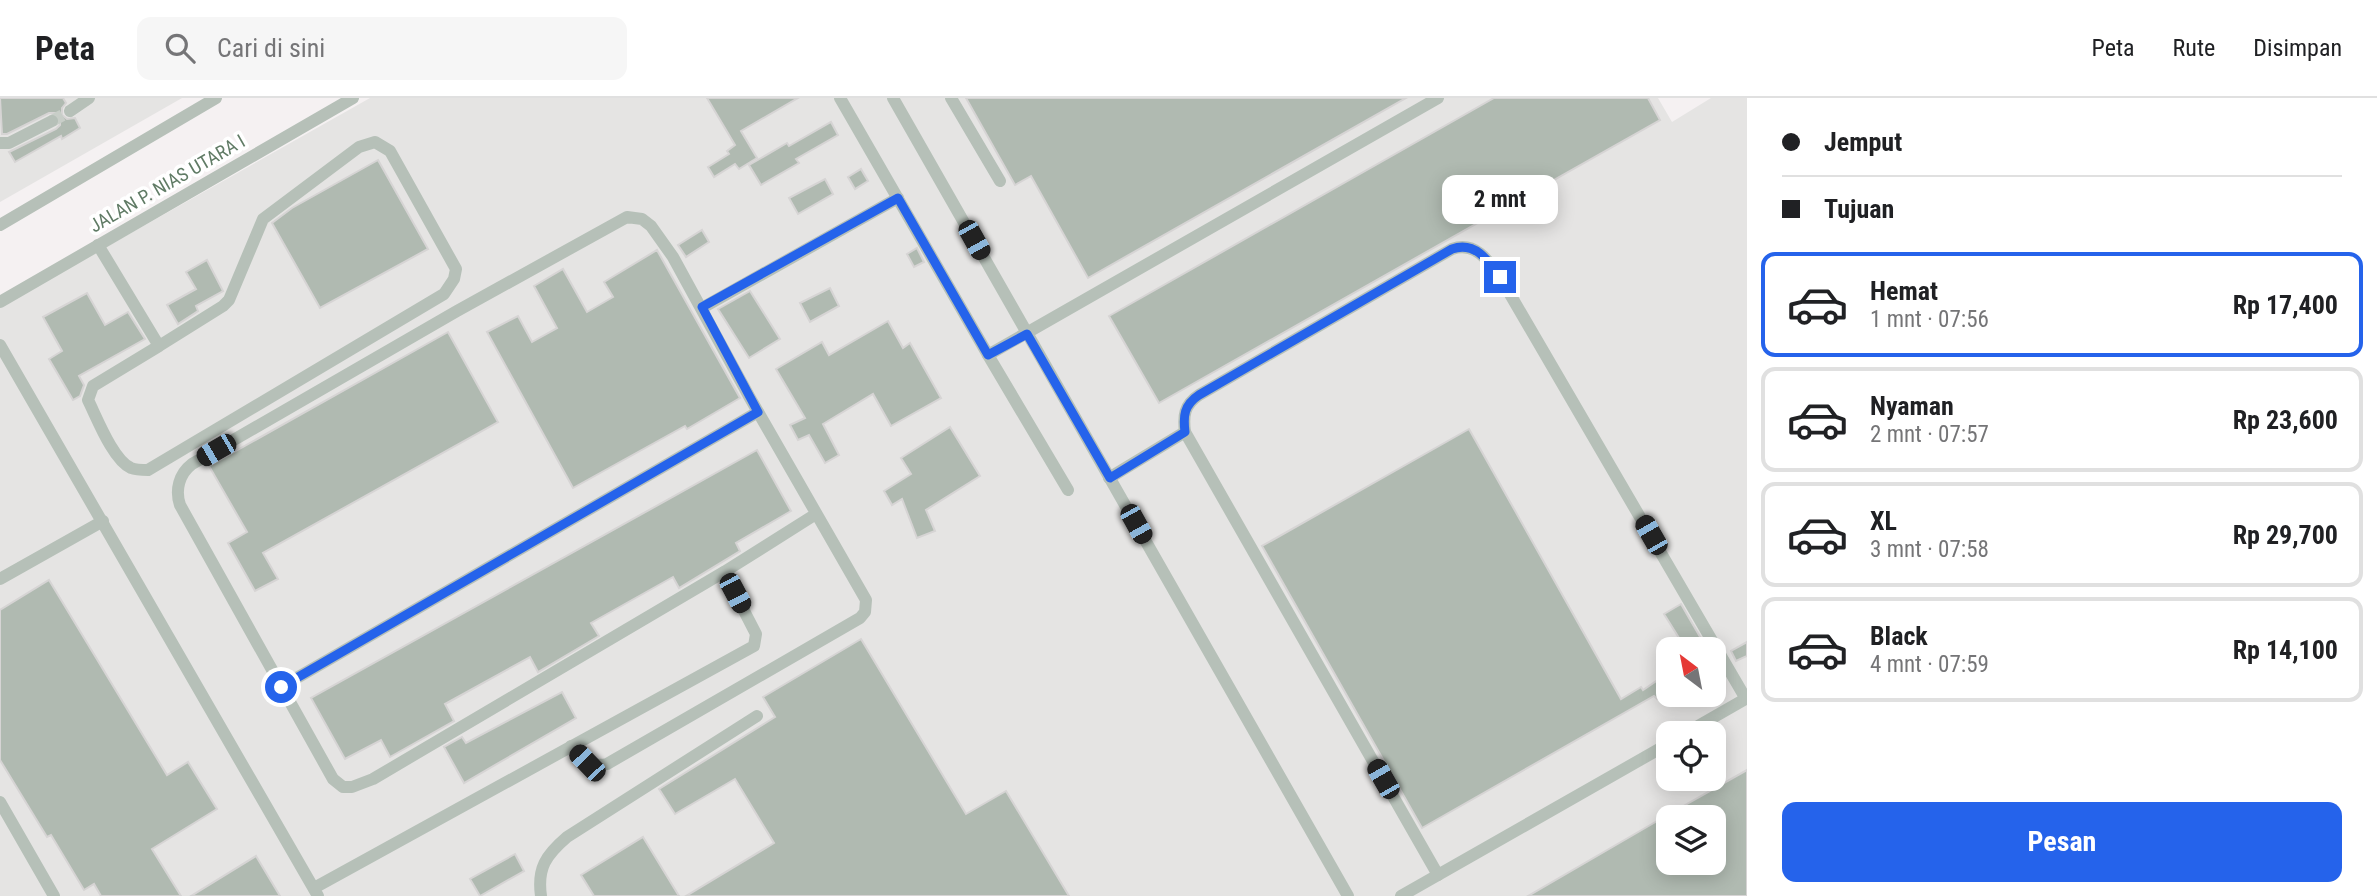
<!DOCTYPE html>
<html lang="id">
<meta charset="utf-8">
<style>
:root{--surface:#fff;--page:#f6f6f6;--text:#202124;--muted:#757577;--line:#e0e0e0;--accent:#2563eb}
body{margin:0;font-family:"Roboto Condensed",sans-serif;background:var(--page);color:var(--text);height:100vh;display:flex;flex-direction:column;font-size:26px;white-space:nowrap}
*{box-sizing:border-box;margin:0}
p{font-size:23px;color:var(--muted)}
.icon{flex:none;width:38px;height:38px;fill:none;stroke:currentColor;stroke-width:2;stroke-linecap:round;stroke-linejoin:round}
.map{position:relative;flex:1;overflow:hidden}
.details{display:flex;flex-direction:column;background:var(--surface);width:630px}
.details>*{flex:none}
.guide{display:grid;align-content:center;height:154px;padding:0 35px;background:var(--surface)}
.needle{width:46px;rotate:328deg}
.fabs{position:absolute;left:1656px;top:539px;display:grid;gap:14px}
.fabs a{display:grid;place-items:center;width:70px;height:70px;border-radius:14px;background:var(--surface);box-shadow:0 4px 18px #0003;font-size:35px}
.end{position:absolute;width:32px;height:32px;margin:-16px;border:9px solid #2563eb;background:#fff;box-shadow:0 0 0 4px #fff}
.from{border-radius:50%}
.bubble{position:absolute;height:49px;border-radius:14px;background:var(--surface);box-shadow:0 4px 18px #0003;font-size:23px;font-weight:700;line-height:49px;text-align:center}
.car{position:absolute;width:21px;height:42px;margin:-21px -10px;border-radius:9px;box-shadow:0 0 5px 2px #0007;background:linear-gradient(#222 24%,#8ab4d8 0 40%,#222 0 76%,#8ab4d8 0 86%,#222 0)}
.guide b{display:flex;align-items:center;gap:24px;height:66px;font-size:26px}
.guide b+b{border-top:2px solid var(--line)}
.guide i{width:18px;height:18px;background:var(--text)}
ul{padding:0;list-style:none}
li{display:flex;align-items:center;gap:21px;height:105px;margin:0 14px 10px;padding:0 21px;border:4px solid var(--line);border-radius:14px}
li div{flex:1}
li b{display:block;font-size:26px}
li em{font-style:normal;font-weight:700}
li.current{border-color:var(--accent)}
li>.icon{width:63px;height:63px;stroke-width:1.5}
.cta{display:flex;gap:14px;margin-top:auto;padding:14px 35px}
.cta a{flex:1;height:80px;border-radius:14px;background:var(--accent);color:#fff;font-size:28px;font-weight:700;line-height:80px;text-align:center}
header{display:flex;align-items:center;gap:42px;box-sizing:border-box;height:98px;padding:0 35px;background:var(--surface);border-bottom:2px solid var(--line)}
header strong{font-size:33px}
nav{display:flex;gap:38px;margin-inline-start:auto;font-size:24px}
.search{width:490px;height:63px;background:var(--page);display:flex;align-items:center;gap:18px;box-sizing:border-box;padding:0 24px;border-radius:14px;color:var(--muted);font-size:26px}
main{display:flex;flex:1;min-height:0}
.map>svg:first-child{display:block}
</style>
<header>
<strong>Peta</strong>
<div class="search"><svg class="icon" aria-label="search" viewBox="0 0 24 24"><circle cx="10" cy="10" r="6"/><path d="M15 15l6 6"/></svg>Cari di sini</div>
<nav><a>Peta</a><a>Rute</a><a>Disimpan</a></nav>
</header>
<main>
<div class="map">
<svg width="1747" height="798" viewBox="0 0 1747 798">
<rect width="100%" height="100%" fill="#f5f1f2"/>
<g fill="#e5e4e3" fill-rule="evenodd">
<polygon points="0,0 182,0 0,104"/>
<path d="M 370,0 L 1658,0 L 1672,24 L 1711,0 L 1747,0 L 1747,798 L 0,798 L 0,209 ZM 1668,551 L 1713,551 L 1713,597 L 1668,597 ZM 1668,635 L 1713,635 L 1713,681 L 1668,681 ZM 1668,719 L 1713,719 L 1713,765 L 1668,765 Z"/>
</g>
<g fill="#b0bab1" stroke="#d6d4d4" stroke-width="2" fill-rule="evenodd">
<polygon points="0,0 63,0 66,5 62,10 62,17 67,21 75,20 80,30 62,41 61,38 15,64 9,54 56,31 60,27 60,20 56,15 49,15 7,36 2,36"/>
<polygon points="707,0 798,0 741,33 757,60 739,71 735,66 714,79 708,69 729,56 727,53 735,47"/>
<polygon points="966,0 1406,0 1088,180 1031,78 1015,87"/>
<polygon points="1494,0 1648,0 1660,22 1159,305 1109,218"/>
<polygon points="831,24 838,37 796,61 799,65 761,87 749,67 787,45 789,48"/>
<polygon points="378,62 428,151 320,210 272,125 292,110"/>
<polygon points="861,71 868,83 855,91 848,79"/>
<polygon points="825,81 833,96 798,116 789,100"/>
<polygon points="702,132 709,144 686,159 678,147"/>
<polygon points="917,150 924,164 914,169 907,156"/>
<polygon points="657,152 740,300 687,331 685,328 573,390 487,234 518,218 532,244 557,230 534,188 563,171 587,214 613,199 604,184"/>
<polygon points="207,162 223,193 196,208 198,213 178,226 167,207 196,191 186,174"/>
<polygon points="830,190 839,208 810,224 800,205"/>
<polygon points="750,193 780,241 749,260 718,211"/>
<polygon points="87,195 105,227 128,214 145,241 79,278 84,287 80,298 73,302 49,261 62,253 43,219"/>
<polygon points="888,223 903,250 910,245 941,300 891,328 873,296 823,326 839,357 825,365 809,337 798,342 790,327 805,320 776,271 822,244 829,257"/>
<polygon points="448,234 498,324 263,455 278,481 255,493 228,445 247,434 209,368"/>
<polygon points="950,329 980,378 926,412 935,433 917,440 902,401 892,407 884,393 911,376 901,360"/>
<polygon points="1469,331 1621,601 1641,589 1643,592 1668,575 1668,594 1657,601 1654,598 1422,730 1262,448"/>
<polygon points="757,352 791,413 736,445 740,453 679,490 673,479 591,525 599,538 538,574 530,559 445,606 454,623 390,659 381,642 345,661 311,600"/>
<polygon points="49,482 167,677 188,664 217,711 152,751 181,798 101,798 94,786 84,792 51,737 47,739 0,662 0,512"/>
<polygon points="1681,506 1703,544 1691,551 1686,551 1664,516"/>
<polygon points="861,541 966,716 1006,693 1069,798 686,798 774,745 735,681 675,716 659,691 775,619 763,599"/>
<polygon points="1747,544 1747,558 1736,563 1731,553"/>
<polygon points="562,594 576,620 464,685 444,649 462,639 466,645"/>
<path d="M 1747,672 L 1747,798 L 1528,798 L 1664,719 ZM 1668,719 L 1713,719 L 1713,765 L 1668,765 Z"/>
<polygon points="643,739 679,798 594,798 581,777"/>
<polygon points="515,756 524,773 480,798 470,781"/>
<polygon points="256,758 280,798 191,798"/>
</g>
<g fill="none" stroke-linecap="round" stroke-linejoin="round">
<polyline stroke="#c8cec8" stroke-width="12" stroke-dasharray="12 6" stroke-linecap="butt" points="52,23 70,13"/>
<g stroke="#b6c0b8" stroke-width="12">
<polyline points="840,0 988,257 1438,0"/>
<polyline points="893,0 1348,798"/>
<polyline points="951,0 1000,83"/>
<polyline points="70,13 89,0"/>
<polyline points="0,45 9,45 52,23"/>
<polyline points="0,127 216,0"/>
<path d="M 98,147 L 159,248 L 93,288 L 88,302 C 97,320 113,362 131,370 C 136,372 142,372 148,372 L 444,196 L 454,181 L 456,171 L 390,53 L 375,44 L 359,49 L 263,121 L 229,202 L 223,208 L 159,248"/>
<polyline points="0,204 353,0"/>
<polyline points="702,210 898,100"/>
<polyline points="0,247 318,798"/>
<polyline points="988,257 1068,392"/>
<path d="M 1185,334 C 1183,318 1184,307 1199,297 L 1452,151 C 1475,143 1488,162 1500,179 L 1746,601"/>
<polyline points="1109,380 1185,334 1438,777"/>
<polyline points="0,481 103,423"/>
<polyline points="281,589 758,314"/>
<polyline points="1686,635 1747,600"/>
<path d="M 571,648 C 582,660 589,670 607,666 L 860,520 L 865,514 L 866,502 L 750,300 L 673,159 L 651,128 L 642,121 L 627,119 L 457,213 L 192,366 C 179,376 175,392 180,407 L 333,681 L 343,689 L 352,689 L 373,681 L 724,474 L 816,416"/>
<polyline points="0,704 54,798"/>
<polyline points="314,790 754,548 756,536 724,474"/>
<path d="M 541,798 C 537,770 546,757 567,739 L 757,618"/>
<polyline points="1401,798 1668,646"/>
</g>
</g>
<g fill="none" stroke-linecap="round" stroke-linejoin="round">
<path stroke="#2563eb" stroke-width="9" d="M 281,589 L 758,314 L 702,209 L 898,100 L 988,257 L 1027,236 L 1110,380 L 1185,334 C 1183,318 1184,307 1199,297 L 1452,151 C 1475,143 1488,162 1500,179"/>
</g>
<g text-anchor="middle" stroke-width="7" stroke-linejoin="round" paint-order="stroke">
<g font-size="19" fill="#607b65" stroke="#fff">
<text transform="translate(167 85) rotate(-30)" y="7">JALAN P. NIAS UTARA I</text>
</g>
</g>
</svg>
<div class="fabs">
<a><svg class="needle" viewBox="-14 -14 28 28"><path d="M0-13l5 13h-10z" fill="#e53935"/><path d="M0 13l5-13h-10z" fill="#757577"/></svg></a>
<a><svg class="icon" aria-label="locate" viewBox="0 0 24 24"><circle cx="12" cy="12" r="6"/><path d="M12 2v4M12 18v4M2 12h4M18 12h4"/></svg></a>
<a><svg class="icon" aria-label="layers" viewBox="0 0 24 24"><path d="M12 4l9 5-9 5-9-5zM3 14l9 5 9-5"/></svg></a>
</div>
<i class="end from" style="left:281px;top:589px"></i>
<i class="end" style="left:1500px;top:179px"></i>
<div class="bubble" style="left:1442px;top:77px;width:116px">2 mnt</div>
<i class="car" style="left:974px;top:142px;rotate:151deg"></i>
<i class="car" style="left:216px;top:352px;rotate:240deg"></i>
<i class="car" style="left:1136px;top:426px;rotate:151deg"></i>
<i class="car" style="left:1651px;top:437px;rotate:330deg"></i>
<i class="car" style="left:735px;top:495px;rotate:152deg"></i>
<i class="car" style="left:587px;top:665px;rotate:316deg"></i>
<i class="car" style="left:1383px;top:681px;rotate:330deg"></i>
</div>
<section class="details">
<div class="guide">
<b><i class="from"></i>Jemput</b>
<b><i></i>Tujuan</b>
</div>
<ul>
<li class="current"><svg class="icon" aria-label="car" viewBox="0 0 24 24"><path d="M5 17H2v-5l4-1 3-4h7l3 4 3 1v5h-3M9 17h6M6 11h13"/><circle cx="7" cy="17" r="2"/><circle cx="17" cy="17" r="2"/></svg><div><b>Hemat</b><p>1 mnt · 07:56</p></div><em>Rp 17,400</em></li>
<li><svg class="icon" aria-label="car" viewBox="0 0 24 24"><path d="M5 17H2v-5l4-1 3-4h7l3 4 3 1v5h-3M9 17h6M6 11h13"/><circle cx="7" cy="17" r="2"/><circle cx="17" cy="17" r="2"/></svg><div><b>Nyaman</b><p>2 mnt · 07:57</p></div><em>Rp 23,600</em></li>
<li><svg class="icon" aria-label="car" viewBox="0 0 24 24"><path d="M5 17H2v-5l4-1 3-4h7l3 4 3 1v5h-3M9 17h6M6 11h13"/><circle cx="7" cy="17" r="2"/><circle cx="17" cy="17" r="2"/></svg><div><b>XL</b><p>3 mnt · 07:58</p></div><em>Rp 29,700</em></li>
<li><svg class="icon" aria-label="car" viewBox="0 0 24 24"><path d="M5 17H2v-5l4-1 3-4h7l3 4 3 1v5h-3M9 17h6M6 11h13"/><circle cx="7" cy="17" r="2"/><circle cx="17" cy="17" r="2"/></svg><div><b>Black</b><p>4 mnt · 07:59</p></div><em>Rp 14,100</em></li>
</ul>
<div class="cta"><a>Pesan</a></div>
</section>
</main>
